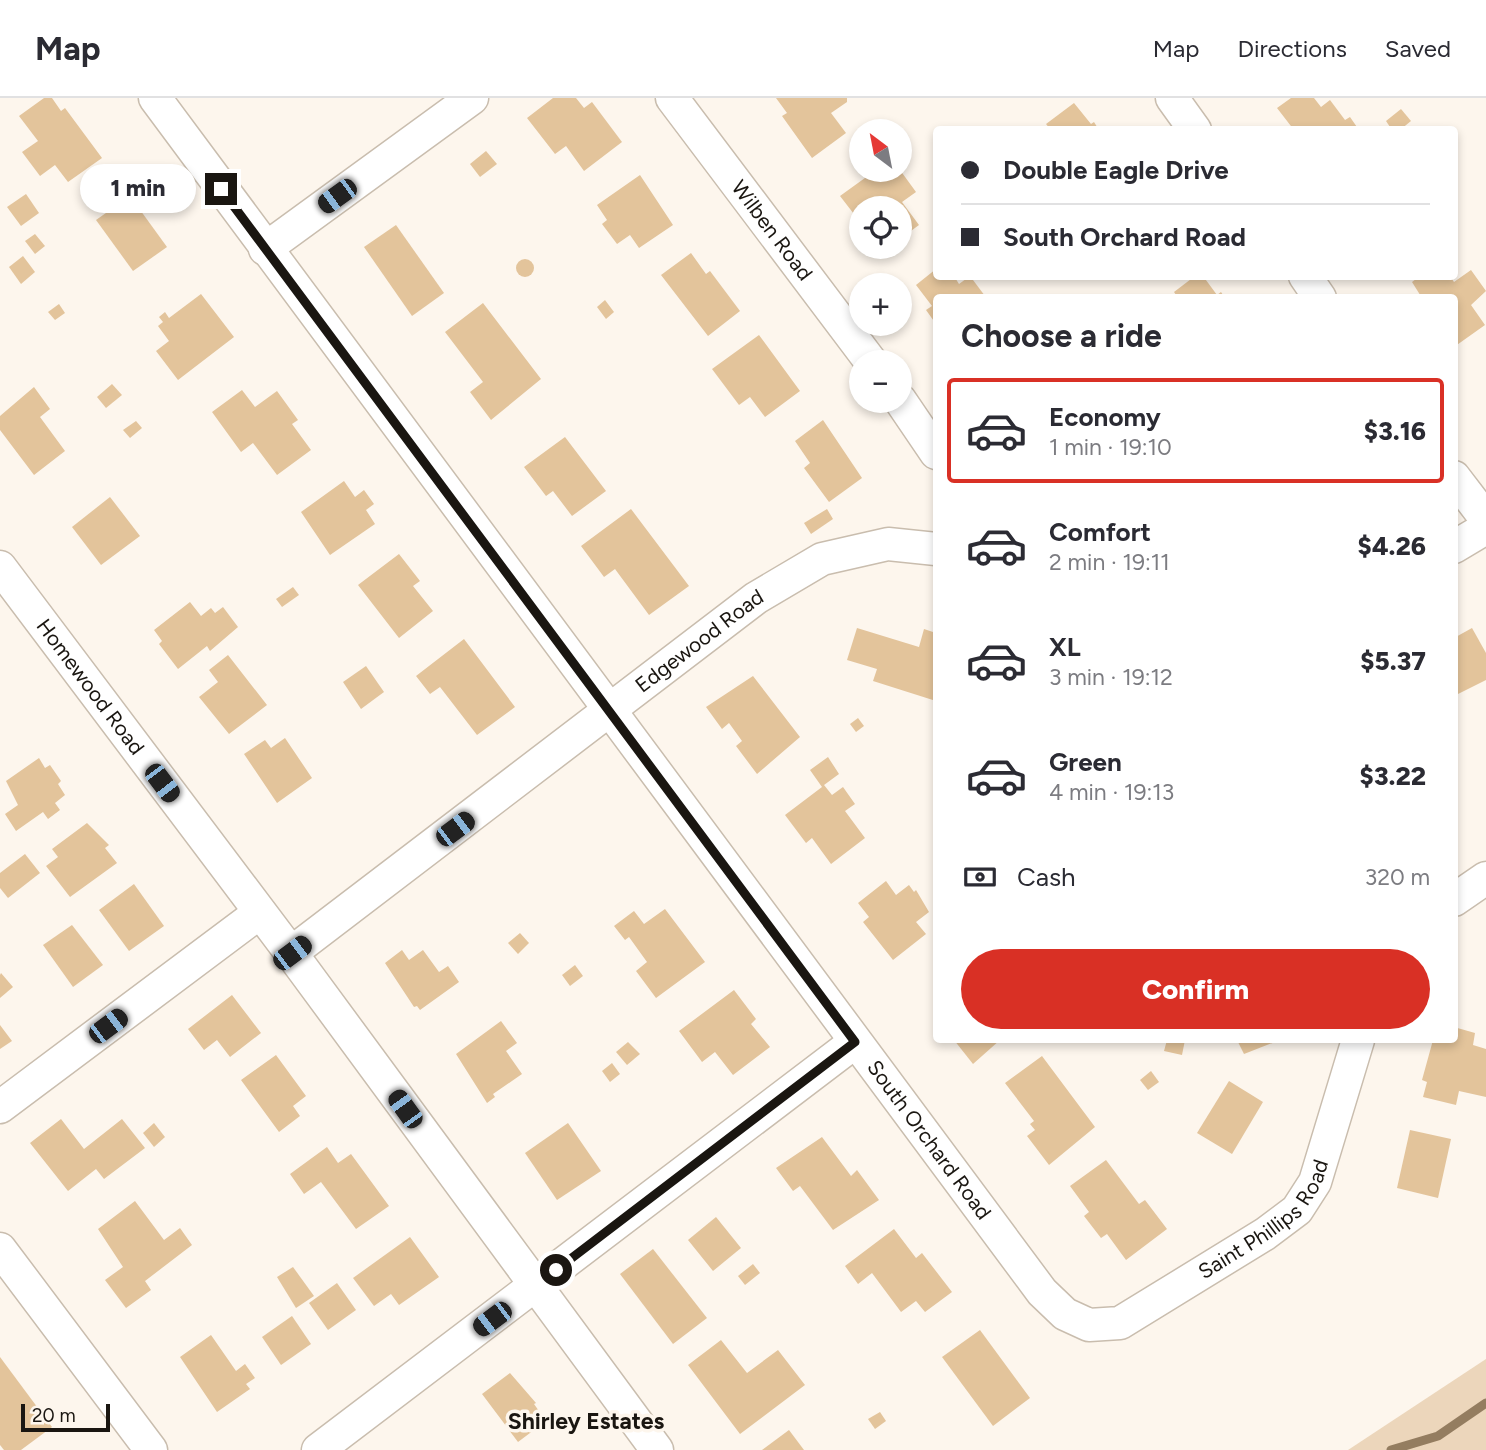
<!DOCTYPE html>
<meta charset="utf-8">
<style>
:root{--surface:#fff;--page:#f7f7f7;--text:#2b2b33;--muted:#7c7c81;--line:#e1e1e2;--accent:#d93025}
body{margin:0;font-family:Figtree,sans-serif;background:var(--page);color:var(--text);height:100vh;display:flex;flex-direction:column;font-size:26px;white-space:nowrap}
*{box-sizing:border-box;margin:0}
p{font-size:23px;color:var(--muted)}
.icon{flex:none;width:38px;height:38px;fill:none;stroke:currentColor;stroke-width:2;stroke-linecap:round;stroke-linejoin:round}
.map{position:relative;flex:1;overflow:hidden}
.panel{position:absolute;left:933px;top:196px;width:525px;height:749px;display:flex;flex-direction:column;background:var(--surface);border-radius:7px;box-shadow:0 4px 10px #0003}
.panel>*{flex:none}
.banner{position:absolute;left:933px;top:28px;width:525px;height:154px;border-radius:7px;box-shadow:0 4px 10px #0003;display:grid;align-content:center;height:154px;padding:0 28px;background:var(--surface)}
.needle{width:46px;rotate:328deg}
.controls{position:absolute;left:849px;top:21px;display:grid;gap:14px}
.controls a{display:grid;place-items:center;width:63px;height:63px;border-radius:50%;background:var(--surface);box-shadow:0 4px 10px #0003;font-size:35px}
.scale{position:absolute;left:21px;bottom:18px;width:89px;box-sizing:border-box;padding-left:7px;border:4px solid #1a1611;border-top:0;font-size:19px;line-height:24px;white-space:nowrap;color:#1a1611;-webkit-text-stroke:5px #fdf6ed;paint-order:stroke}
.end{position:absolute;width:32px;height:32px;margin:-16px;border:9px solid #1a1611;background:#fff;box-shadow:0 0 0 4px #fff}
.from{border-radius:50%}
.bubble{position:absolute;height:49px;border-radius:24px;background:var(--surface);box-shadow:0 4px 10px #0003;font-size:23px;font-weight:800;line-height:49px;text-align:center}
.car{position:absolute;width:21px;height:42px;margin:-21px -10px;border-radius:9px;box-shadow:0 0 5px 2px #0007;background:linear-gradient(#222 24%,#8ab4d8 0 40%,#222 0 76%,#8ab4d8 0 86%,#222 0)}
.banner b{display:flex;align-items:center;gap:24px;height:66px;font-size:26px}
.banner b+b{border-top:2px solid var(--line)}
.banner i{width:18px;height:18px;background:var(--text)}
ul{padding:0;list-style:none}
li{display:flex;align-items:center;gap:21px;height:105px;margin:0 14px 10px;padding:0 14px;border:4px solid transparent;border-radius:7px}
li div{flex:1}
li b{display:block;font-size:26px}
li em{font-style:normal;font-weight:800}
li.current{border-color:var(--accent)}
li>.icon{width:63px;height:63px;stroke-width:1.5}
h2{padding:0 28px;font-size:32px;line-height:84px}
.pay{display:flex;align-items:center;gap:18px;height:77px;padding:0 28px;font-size:26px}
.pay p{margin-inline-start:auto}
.action{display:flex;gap:14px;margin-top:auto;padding:14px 28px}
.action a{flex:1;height:80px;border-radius:42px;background:var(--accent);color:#fff;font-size:28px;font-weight:800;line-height:80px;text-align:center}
header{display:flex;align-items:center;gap:42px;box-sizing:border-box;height:98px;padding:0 35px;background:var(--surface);border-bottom:2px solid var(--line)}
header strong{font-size:33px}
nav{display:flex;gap:38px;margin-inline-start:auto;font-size:24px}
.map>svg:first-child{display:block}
</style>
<header>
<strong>Map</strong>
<nav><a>Map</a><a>Directions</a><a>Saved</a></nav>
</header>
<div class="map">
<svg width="1486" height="1352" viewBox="0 0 1486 1352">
<rect width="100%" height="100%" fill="#fdf6ed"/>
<polygon fill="#ecd6bb" points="1486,1261 1486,1352 1348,1352"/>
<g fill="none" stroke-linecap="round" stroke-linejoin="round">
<polyline stroke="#947d60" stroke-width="9" points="1391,1352 1438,1338 1486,1305"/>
</g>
<g fill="#e3c49b">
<polygon points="44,0 52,0 61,13 65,10 102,60 68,84 55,67 40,78 22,54 38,43 19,18"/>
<polygon points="553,0 576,0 584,10 592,4 622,44 584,73 566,48 555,56 527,20"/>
<polygon points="776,0 847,0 847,4 831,15 846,35 812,60 782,18 787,15"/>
<polygon points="1291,0 1314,0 1321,9 1330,2 1345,22 1350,19 1359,32 1294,32 1277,10"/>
<polygon points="1074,5 1091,26 1094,24 1099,32 1051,32 1046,26"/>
<polygon points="1401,11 1411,23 1400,32 1392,32 1386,23"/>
<polygon points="486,53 497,66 480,79 470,66"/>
<polygon points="876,72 900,72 916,94 902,104 919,127 900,141 900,110 861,110 861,117 857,120 840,98"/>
<polygon points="640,77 673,127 639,150 630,137 617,146 602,126 607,122 597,107"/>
<polygon points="26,96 39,115 21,128 7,109"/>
<polygon points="130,98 167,149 133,173 96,122"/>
<polygon points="396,127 444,195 412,218 364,149"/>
<polygon points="35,136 45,148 35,156 25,143"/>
<polygon points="691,155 706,176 710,173 740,213 708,238 661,177"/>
<polygon points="23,158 35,174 21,186 9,169"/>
<circle cx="525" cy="170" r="9"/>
<polygon points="936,171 936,178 954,178 959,186 970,178 985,198 936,200 936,226 926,212 932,208 916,187"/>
<polygon points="1471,172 1486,193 1471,207 1485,227 1454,249 1454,200 1422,200 1412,184 1420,178 1450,178 1454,184"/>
<polygon points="1195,178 1203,178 1217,197 1221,194 1225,200 1178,200 1174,194"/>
<polygon points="201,196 234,239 178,282 156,253 169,243 158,228 163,224 159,219 165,214 169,220"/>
<polygon points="605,202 614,214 606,221 597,209"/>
<polygon points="483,205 541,281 491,322 470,294 483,284 445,234"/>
<polygon points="59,206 65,215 55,222 48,214"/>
<polygon points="759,237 800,293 765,319 750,299 739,307 712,271"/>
<polygon points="112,286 122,297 106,310 97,299"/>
<polygon points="34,289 50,311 40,319 65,353 34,377 0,332 0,318"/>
<polygon points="242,292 255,309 277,293 298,322 292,326 311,352 277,377 253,345 241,354 212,314"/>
<polygon points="823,322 862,380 829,404 804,370 810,365 795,343"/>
<polygon points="136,323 142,330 130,340 123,332"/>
<polygon points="565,339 606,393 572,418 553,393 546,398 524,369"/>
<polygon points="344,383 355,399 364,392 374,406 366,412 375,426 330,457 301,414"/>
<polygon points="110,399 140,438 101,467 72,429"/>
<polygon points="631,411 689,488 649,517 615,471 604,479 581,448"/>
<polygon points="827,411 833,421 811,436 804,425"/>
<polygon points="399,456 420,483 413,488 433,513 399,540 358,487"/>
<polygon points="293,489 299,497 282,509 276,501"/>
<polygon points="190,504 201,518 211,510 215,515 223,509 238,529 210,553 207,548 178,571 159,546 162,543 154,532"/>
<polygon points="857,530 919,549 924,531 936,535 936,603 873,583 877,571 847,562"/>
<polygon points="1472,530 1486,555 1486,582 1454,598 1454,540"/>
<polygon points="464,541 515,609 477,637 440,589 430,596 416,578"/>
<polygon points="228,557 267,607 229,636 199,599 218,584 209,572"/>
<polygon points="366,568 384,594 361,611 343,584"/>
<polygon points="753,578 800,639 757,676 736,648 742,643 729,625 722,631 706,609"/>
<polygon points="858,620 864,628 856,634 850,626"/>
<polygon points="285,640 312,680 277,705 244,656 265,642 271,650"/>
<polygon points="828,659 839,676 824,687 832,697 843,689 855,706 845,713 865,740 831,766 812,740 806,745 785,717 822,689 810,672"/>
<polygon points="39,660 45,670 50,667 61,683 58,686 65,697 55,705 60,712 48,721 43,714 16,733 5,716 18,707 6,683"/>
<polygon points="87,725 109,747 105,750 117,765 70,799 46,768 58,759 52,751"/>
<polygon points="25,756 40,775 8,800 0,790 0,775"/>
<polygon points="886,783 896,797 909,787 914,794 916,792 929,814 916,824 926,836 893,862 863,824 869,819 858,805"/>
<polygon points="134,786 164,828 129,853 99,812"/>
<polygon points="665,811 705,864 656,900 636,873 647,864 629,839 625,842 614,828 634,813 644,826"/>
<polygon points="72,827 103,867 73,889 43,847"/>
<polygon points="520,835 529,845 518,856 508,845"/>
<polygon points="402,852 409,862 423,852 439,874 448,868 459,884 420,912 417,908 414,909 385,865"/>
<polygon points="575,867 583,878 570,888 562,877"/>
<polygon points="1,875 13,889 0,900 0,877"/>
<polygon points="734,892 756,921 751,926 770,949 733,977 715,954 702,964 679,933"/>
<polygon points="232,897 261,935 230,959 217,942 204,952 188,931"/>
<polygon points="501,923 517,945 506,953 522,976 493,996 495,999 487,1005 456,956"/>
<polygon points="0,927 12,943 0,951"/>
<polygon points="1454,929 1475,935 1473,947 1486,951 1486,999 1459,993 1456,1007 1423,999 1427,984 1422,982 1433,942 1454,942"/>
<polygon points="954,942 1000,942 973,966"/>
<polygon points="1167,942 1185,942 1182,957 1164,953"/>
<polygon points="1237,942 1280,942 1244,956"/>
<polygon points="628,944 640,956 627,967 616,954"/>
<polygon points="276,957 306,998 293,1008 300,1018 279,1034 241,982"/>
<polygon points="1042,958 1095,1029 1049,1067 1027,1038 1035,1032 1030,1026 1034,1023 1005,985"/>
<polygon points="612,965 620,976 610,984 602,973"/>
<polygon points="1151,973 1159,984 1148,992 1140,982"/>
<polygon points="1229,983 1263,1004 1232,1056 1197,1035"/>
<polygon points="61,1021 84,1051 122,1021 145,1050 104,1081 96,1071 68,1093 30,1045"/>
<polygon points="154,1025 165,1039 154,1049 143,1035"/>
<polygon points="568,1025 601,1073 557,1102 525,1055"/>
<polygon points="1410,1032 1451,1041 1438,1100 1397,1090"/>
<polygon points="822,1039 851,1078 857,1072 879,1102 833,1132 800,1088 793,1093 776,1070"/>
<polygon points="327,1049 338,1065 351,1056 389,1108 356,1131 321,1084 304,1096 290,1076"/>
<polygon points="1106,1062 1139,1106 1145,1102 1167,1131 1126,1162 1107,1136 1101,1140 1084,1118 1089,1114 1070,1088"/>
<polygon points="135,1103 164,1142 180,1130 192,1147 145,1183 151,1192 126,1210 105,1182 123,1169 98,1131"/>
<polygon points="716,1119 741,1150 713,1173 688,1142"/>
<polygon points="894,1131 916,1160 922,1155 952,1194 925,1214 916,1203 901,1214 872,1175 858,1186 845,1168"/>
<polygon points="410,1139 439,1179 399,1207 391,1196 374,1208 353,1180"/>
<polygon points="653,1151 707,1220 673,1246 620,1176"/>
<polygon points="753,1166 760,1175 745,1187 738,1178"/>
<polygon points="293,1169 314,1198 296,1210 277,1179"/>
<polygon points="337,1185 356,1212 328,1232 309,1205"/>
<polygon points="292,1218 311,1246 281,1267 262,1239"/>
<polygon points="980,1232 1030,1300 993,1328 942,1259"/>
<polygon points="211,1237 236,1273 245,1266 255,1280 246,1286 250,1291 217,1314 180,1259"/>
<polygon points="721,1242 747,1275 778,1252 805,1287 740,1336 688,1267"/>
<polygon points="0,1259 52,1329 21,1352 4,1352 0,1347"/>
<polygon points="510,1275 536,1305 534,1306 546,1323 518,1344 482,1296"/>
<polygon points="880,1314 886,1323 875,1331 868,1321"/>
<polygon points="789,1332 804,1352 762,1352"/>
</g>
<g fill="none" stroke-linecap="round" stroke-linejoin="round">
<defs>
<g id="minor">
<path id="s1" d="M 155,0 L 1042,1194 L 1065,1216 L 1089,1227 L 1120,1225 L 1265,1136 L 1297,1112 L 1315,1084 L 1358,942"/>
<path id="s2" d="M 672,0 L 871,264"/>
<polyline points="1172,0 1195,32"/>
<polyline points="265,151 472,0"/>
<polyline points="1305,178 1320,200"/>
<polyline points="900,302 936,355"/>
<polyline points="1454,379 1486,421"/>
<polyline points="1454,449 1486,430"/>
<path id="s3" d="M 0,469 L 291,855 L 657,1352"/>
<polyline points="1454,802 1486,780"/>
<path id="s4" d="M 291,855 L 756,500 L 822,461 L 888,446 L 936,451"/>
<polyline points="0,1009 259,815"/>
<polyline points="0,1151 151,1352"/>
<polyline points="318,1352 855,944"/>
</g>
</defs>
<use href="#minor" stroke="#c9bdae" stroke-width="35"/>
<use href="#minor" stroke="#fff" stroke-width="32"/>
</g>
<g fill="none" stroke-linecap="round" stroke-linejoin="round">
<polyline stroke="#1a1611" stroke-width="9" points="221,91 855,944 556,1172"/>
</g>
<g text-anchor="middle" stroke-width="7" stroke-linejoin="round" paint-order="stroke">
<g font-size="21" fill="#1a1611" stroke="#fdf6ed">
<text dy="7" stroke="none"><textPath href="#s2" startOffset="166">Wilben Road</textPath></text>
<text dy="7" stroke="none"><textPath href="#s4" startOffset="514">Edgewood Road</textPath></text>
<text dy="7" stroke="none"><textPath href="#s3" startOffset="150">Homewood Road</textPath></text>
<text dy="7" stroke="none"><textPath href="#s1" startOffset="1298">South Orchard Road</textPath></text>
<text dy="7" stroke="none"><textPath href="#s1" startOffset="1757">Saint Phillips Road</textPath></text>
</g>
<g font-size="23" font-weight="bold" fill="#1a1611" stroke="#fdf6ed">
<text x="586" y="1331">Shirley Estates</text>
</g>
</g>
</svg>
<div class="controls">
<a><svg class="needle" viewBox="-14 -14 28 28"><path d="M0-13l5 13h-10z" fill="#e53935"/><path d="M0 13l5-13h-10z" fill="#7c7c81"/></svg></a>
<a><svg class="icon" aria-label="locate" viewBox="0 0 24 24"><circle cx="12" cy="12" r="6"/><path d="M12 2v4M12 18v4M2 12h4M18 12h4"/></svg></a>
<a>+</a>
<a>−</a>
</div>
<div class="scale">20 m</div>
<i class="end from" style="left:556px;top:1172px"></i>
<i class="end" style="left:221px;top:91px"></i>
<div class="bubble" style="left:80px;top:66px;width:116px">1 min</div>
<i class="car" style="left:337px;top:98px;rotate:234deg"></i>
<i class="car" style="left:162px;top:685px;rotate:143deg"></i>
<i class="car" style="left:455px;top:731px;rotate:53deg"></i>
<i class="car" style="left:292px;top:855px;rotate:53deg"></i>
<i class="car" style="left:108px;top:928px;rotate:53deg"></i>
<i class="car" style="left:405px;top:1011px;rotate:324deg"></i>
<i class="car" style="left:492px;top:1221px;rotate:233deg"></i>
<div class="banner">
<b><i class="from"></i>Double Eagle Drive</b>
<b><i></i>South Orchard Road</b>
</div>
<section class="panel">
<h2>Choose a ride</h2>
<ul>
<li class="current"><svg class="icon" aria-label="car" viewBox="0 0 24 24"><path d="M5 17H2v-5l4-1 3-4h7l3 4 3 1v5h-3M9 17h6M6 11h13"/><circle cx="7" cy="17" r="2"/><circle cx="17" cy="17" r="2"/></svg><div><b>Economy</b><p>1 min · 19:10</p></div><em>$3.16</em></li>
<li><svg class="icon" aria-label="car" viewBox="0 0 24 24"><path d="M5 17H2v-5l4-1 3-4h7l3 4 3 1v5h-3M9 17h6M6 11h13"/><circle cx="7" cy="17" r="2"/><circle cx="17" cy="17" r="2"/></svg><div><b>Comfort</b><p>2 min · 19:11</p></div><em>$4.26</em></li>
<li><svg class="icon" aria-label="car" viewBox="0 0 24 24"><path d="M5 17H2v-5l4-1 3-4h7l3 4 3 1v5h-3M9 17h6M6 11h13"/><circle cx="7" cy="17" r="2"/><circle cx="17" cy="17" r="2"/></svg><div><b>XL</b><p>3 min · 19:12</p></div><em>$5.37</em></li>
<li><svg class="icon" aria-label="car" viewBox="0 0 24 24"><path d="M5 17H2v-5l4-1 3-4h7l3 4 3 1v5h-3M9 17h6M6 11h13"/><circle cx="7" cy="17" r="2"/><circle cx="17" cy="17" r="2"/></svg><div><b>Green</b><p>4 min · 19:13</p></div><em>$3.22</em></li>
</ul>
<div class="pay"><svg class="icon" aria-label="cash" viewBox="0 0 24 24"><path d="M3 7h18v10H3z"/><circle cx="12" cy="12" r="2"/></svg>Cash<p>320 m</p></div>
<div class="action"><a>Confirm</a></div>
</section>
</div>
